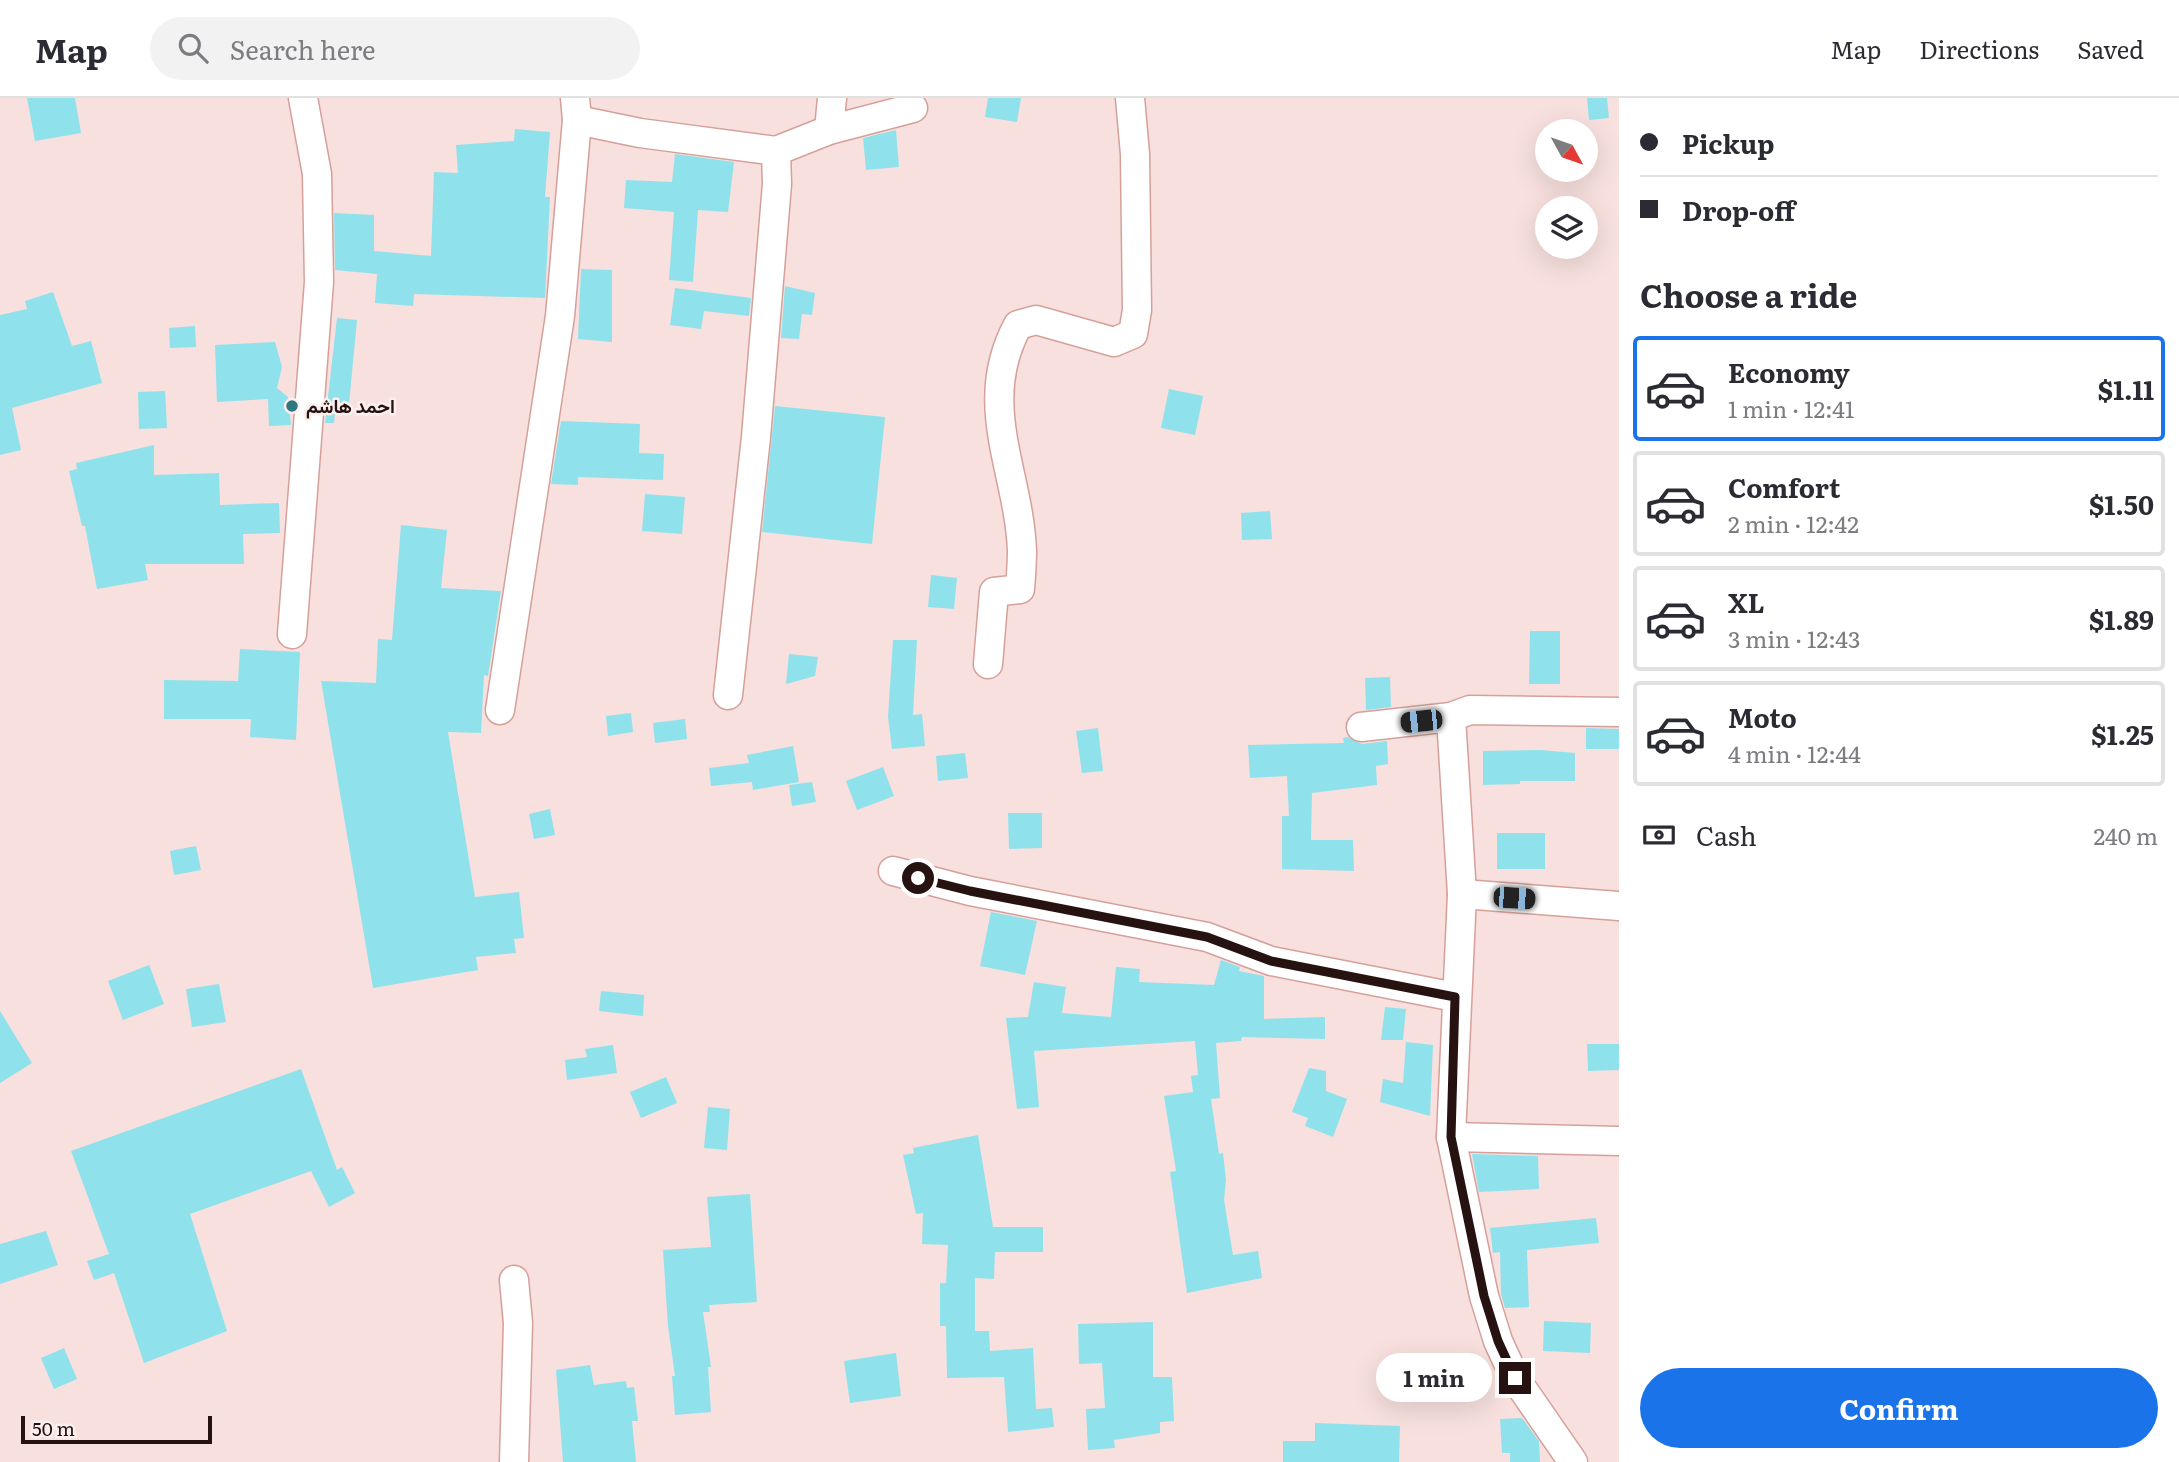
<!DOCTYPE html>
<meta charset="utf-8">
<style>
:root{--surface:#fff;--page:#f2f2f3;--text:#2b2b33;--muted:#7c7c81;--line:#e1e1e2;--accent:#1a73e8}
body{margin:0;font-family:Literata,Vazirmatn,serif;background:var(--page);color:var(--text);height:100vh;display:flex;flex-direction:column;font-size:26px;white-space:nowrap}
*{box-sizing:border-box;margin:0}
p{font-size:23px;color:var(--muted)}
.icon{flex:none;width:38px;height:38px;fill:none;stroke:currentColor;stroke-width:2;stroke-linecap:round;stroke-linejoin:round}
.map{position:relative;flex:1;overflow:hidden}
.sheet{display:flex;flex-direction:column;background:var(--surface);width:560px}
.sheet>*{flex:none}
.guide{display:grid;align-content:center;height:154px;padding:0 21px;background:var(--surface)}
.needle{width:46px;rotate:130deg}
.controls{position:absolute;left:1535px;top:21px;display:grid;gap:14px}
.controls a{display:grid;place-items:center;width:63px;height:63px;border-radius:50%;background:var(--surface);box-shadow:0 7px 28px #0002;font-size:35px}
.scale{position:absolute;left:21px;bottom:18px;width:191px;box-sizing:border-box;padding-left:7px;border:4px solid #261311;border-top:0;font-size:19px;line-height:24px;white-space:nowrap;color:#261311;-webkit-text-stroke:5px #fcf0ee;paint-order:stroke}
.end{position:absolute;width:32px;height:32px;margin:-16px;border:9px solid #261311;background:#fff;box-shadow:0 0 0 4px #fff}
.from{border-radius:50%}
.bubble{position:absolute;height:49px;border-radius:24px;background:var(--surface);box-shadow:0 7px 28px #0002;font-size:23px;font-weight:700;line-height:49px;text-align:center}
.car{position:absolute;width:21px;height:42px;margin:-21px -10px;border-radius:9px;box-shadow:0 0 5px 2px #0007;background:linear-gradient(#222 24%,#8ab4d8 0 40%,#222 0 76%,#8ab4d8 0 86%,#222 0)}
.guide b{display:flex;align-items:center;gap:24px;height:66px;font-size:26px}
.guide b+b{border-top:2px solid var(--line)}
.guide i{width:18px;height:18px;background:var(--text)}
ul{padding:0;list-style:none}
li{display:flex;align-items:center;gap:21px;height:105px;margin:0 14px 10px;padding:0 7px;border:4px solid var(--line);border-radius:7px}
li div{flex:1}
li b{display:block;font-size:26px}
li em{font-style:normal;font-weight:700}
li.on{border-color:var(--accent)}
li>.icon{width:63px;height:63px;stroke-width:1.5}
h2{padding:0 21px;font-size:32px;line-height:84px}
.pay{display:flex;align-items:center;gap:18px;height:77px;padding:0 21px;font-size:26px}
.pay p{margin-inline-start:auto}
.cta{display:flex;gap:14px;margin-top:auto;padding:14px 21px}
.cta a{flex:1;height:80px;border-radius:42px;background:var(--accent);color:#fff;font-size:28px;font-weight:700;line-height:80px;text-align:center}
header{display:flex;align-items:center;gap:42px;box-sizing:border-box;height:98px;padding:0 35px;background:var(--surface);border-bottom:2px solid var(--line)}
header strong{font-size:33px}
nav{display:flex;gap:38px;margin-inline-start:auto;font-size:24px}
.search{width:490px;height:63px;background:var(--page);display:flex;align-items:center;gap:18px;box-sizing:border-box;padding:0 24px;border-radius:38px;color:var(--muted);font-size:26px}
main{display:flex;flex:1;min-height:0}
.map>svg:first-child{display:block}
</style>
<header>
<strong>Map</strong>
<div class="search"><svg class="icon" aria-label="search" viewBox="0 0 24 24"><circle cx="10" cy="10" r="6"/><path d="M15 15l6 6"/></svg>Search here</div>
<nav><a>Map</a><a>Directions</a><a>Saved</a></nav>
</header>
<main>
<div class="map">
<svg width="1619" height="1364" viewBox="0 0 1619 1364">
<rect width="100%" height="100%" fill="#f7e0dd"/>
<g fill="#8fe2ec">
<polygon points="27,0 75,0 81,35 35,43"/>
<polygon points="988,0 1021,0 1017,24 985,19"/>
<polygon points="1587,0 1607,0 1609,20 1589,22"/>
<polygon points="515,31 550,34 545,99 550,99 545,200 414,196 413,208 375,205 377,176 335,172 334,115 374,117 374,153 431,158 434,74 458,75 456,47 514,43"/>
<polygon points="896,32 899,69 866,72 863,40"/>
<polygon points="675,56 734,64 728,114 698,112 693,184 669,182 674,114 624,110 626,82 672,84"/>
<polygon points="581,171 612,172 612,244 578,241"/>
<polygon points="785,188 815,195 812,217 802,216 799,241 781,240"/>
<polygon points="675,190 751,200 749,218 704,213 701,231 670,227"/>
<polygon points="53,194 72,248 91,243 102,285 12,310 21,352 0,357 0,217 27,211 25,203"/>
<polygon points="337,220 357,222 349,306 336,304 334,325 325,325"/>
<polygon points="195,228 196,249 170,250 169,230"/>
<polygon points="275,244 282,269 277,290 288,299 291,327 269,328 268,301 217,304 215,247"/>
<polygon points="1169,291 1203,298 1195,337 1161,330"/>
<polygon points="165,293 167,330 139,331 138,294"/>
<polygon points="775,308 885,319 872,446 762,434"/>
<polygon points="561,323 640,326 639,355 664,356 663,382 578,379 578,387 551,386"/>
<polygon points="154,347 154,377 219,375 220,407 279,405 280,435 243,436 244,466 145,466 148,482 97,491 85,428 82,428 69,373 77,371 76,365"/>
<polygon points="645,396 685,399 682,436 642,433"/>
<polygon points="1270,413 1272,441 1242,442 1241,415"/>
<polygon points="401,427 447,432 441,490 501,493 488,578 484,577 481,635 448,634 475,799 519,794 524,840 514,841 516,855 476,859 478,872 373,890 321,583 376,585 378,541 392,542"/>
<polygon points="931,477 957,480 954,511 928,509"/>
<polygon points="1530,533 1560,533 1560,586 1529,586"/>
<polygon points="893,542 917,542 913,617 922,616 925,648 892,651 888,619"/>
<polygon points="240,551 300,554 296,642 250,639 251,621 164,621 164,582 238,583"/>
<polygon points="789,556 818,559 815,578 786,586"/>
<polygon points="1390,579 1391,609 1366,612 1365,580"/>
<polygon points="631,615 633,634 608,638 606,618"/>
<polygon points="685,621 687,641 655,645 653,625"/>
<polygon points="1098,630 1103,673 1082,675 1076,633"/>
<polygon points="1586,630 1619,631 1619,651 1586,651"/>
<polygon points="1348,639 1362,646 1387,643 1388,666 1376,668 1377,687 1312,695 1311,742 1353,742 1354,773 1282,771 1282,718 1289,718 1287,678 1250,680 1248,647 1344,645 1343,640"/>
<polygon points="793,648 799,684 753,692 752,684 711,688 709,670 749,665 747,657"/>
<polygon points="1541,652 1575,655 1575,683 1520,683 1520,686 1483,687 1483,653"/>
<polygon points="965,655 968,680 938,683 936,658"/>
<polygon points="883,669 894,698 857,712 846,683"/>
<polygon points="812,684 816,704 792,708 789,687"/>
<polygon points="550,711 555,737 534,741 529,716"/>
<polygon points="1008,715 1042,715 1042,750 1009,751"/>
<rect x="1497" y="735" width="48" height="36"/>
<polygon points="196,748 201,772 174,777 170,753"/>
<polygon points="991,814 1037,823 1025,877 980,868"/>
<polygon points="1221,862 1240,869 1239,873 1264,878 1264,921 1325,919 1325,941 1242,939 1241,943 1216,945 1220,1000 1211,1001 1219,1056 1223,1055 1226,1082 1224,1102 1233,1157 1258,1153 1262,1180 1187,1195 1170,1074 1176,1073 1164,998 1193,994 1191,978 1198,977 1195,943 1034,953 1039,1009 1017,1011 1006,920 1028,919 1034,884 1066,889 1062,915 1111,919 1116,869 1140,871 1139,884 1214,887"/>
<polygon points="149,867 164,906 123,922 108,883"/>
<polygon points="219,886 226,924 192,929 186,891"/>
<polygon points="601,893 644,897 643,918 599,913"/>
<polygon points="1385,909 1406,911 1403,942 1381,942"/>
<polygon points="0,913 32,965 0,985"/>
<polygon points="1406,944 1433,947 1430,1018 1380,1004 1383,981 1403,985"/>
<polygon points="1587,946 1619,946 1619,972 1588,973"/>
<polygon points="613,947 617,975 567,982 565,962 587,959 585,951"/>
<polygon points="1309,970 1326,973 1326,993 1347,1001 1333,1039 1305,1028 1308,1020 1292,1014"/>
<polygon points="301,971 337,1072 342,1069 355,1095 329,1109 311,1073 190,1116 227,1233 144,1265 114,1175 94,1182 87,1163 109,1156 71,1053"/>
<polygon points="666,979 677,1005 641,1020 630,994"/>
<polygon points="708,1009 730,1011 727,1052 704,1050"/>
<polygon points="978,1037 993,1129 1043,1129 1043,1154 995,1154 994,1181 975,1180 975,1233 989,1233 990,1253 1033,1250 1036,1311 1052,1310 1054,1329 1008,1334 1004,1279 947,1280 946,1228 940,1228 940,1185 946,1185 948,1147 922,1146 923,1115 916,1116 903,1057 914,1055 913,1050"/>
<polygon points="1472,1056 1538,1058 1539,1091 1479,1094"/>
<polygon points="750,1096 757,1204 709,1207 710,1214 703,1214 711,1269 708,1269 711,1314 675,1317 672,1278 675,1278 668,1228 663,1152 711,1149 707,1099"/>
<polygon points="1596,1120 1599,1145 1527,1152 1529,1209 1505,1210 1501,1196 1500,1154 1493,1155 1490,1130"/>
<polygon points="46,1133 58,1167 0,1186 0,1146"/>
<polygon points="1544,1223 1591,1225 1590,1255 1543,1253"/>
<polygon points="1153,1224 1153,1279 1172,1279 1174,1323 1160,1324 1160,1335 1114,1342 1115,1350 1088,1352 1086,1311 1105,1310 1102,1265 1079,1266 1078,1226"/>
<polygon points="64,1250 77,1281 54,1291 41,1260"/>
<polygon points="896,1255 901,1298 850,1305 844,1263"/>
<polygon points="590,1267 594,1287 626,1283 627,1290 634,1289 638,1323 632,1323 636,1364 563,1364 556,1272"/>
<polygon points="1522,1320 1539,1343 1540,1364 1510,1364 1510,1355 1502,1355 1500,1321"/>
<polygon points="1315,1325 1400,1328 1399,1364 1283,1364 1283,1343 1315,1343"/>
</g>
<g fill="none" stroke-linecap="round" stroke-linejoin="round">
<defs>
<g id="minor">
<polyline points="577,22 640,35 776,53 829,32 913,10"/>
<polyline points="829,32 832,0"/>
<polyline points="292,536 319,184 317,76 303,0"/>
<path d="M 988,566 L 994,494 L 1020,491 C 1021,478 1022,466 1022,453 C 1019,373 975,306 1018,227 L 1036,222 L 1114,244 L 1133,236 L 1137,212 L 1135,56 L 1130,0"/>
<polyline points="728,597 756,339 777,86 776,53"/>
<polyline points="500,612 560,218 577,22 575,0"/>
<polyline points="1451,619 1462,796 1451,1039 1484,1198 1498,1243 1515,1280 1573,1364"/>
<polyline points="1361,629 1451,619 1470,612 1619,614"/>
<polyline points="893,773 970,793 1207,839 1271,863 1455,899"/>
<polyline points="1462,796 1619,808"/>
<polyline points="1451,1039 1619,1043"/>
<polyline points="514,1364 518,1225 514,1182"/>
</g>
</defs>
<use href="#minor" stroke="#d6a09a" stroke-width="31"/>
<use href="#minor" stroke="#fff" stroke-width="28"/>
</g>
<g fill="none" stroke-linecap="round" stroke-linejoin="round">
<polyline stroke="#261311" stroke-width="9" points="918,780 970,793 1207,839 1271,863 1455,899 1451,1039 1484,1198 1498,1243 1515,1280"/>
</g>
<circle fill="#307881" stroke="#fcf0ee" stroke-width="2.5" cx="292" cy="308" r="7"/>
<g text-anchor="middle" stroke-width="5" stroke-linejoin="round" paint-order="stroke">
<g font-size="19" font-weight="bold" fill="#261311" stroke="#fcf0ee" text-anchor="start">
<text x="306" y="315">احمد هاشم</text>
</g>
</g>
</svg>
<div class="controls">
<a><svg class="needle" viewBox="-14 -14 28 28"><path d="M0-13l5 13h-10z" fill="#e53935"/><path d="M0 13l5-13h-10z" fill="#7c7c81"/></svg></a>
<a><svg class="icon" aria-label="layers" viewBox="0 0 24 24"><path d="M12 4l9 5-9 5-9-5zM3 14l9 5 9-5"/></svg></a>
</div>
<div class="scale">50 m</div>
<i class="end from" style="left:918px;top:780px"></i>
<i class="end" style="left:1515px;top:1280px"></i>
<div class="bubble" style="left:1376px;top:1255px;width:116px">1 min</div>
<i class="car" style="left:1421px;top:623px;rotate:264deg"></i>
<i class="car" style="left:1514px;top:800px;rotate:94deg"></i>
</div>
<section class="sheet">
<div class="guide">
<b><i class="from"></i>Pickup</b>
<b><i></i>Drop-off</b>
</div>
<h2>Choose a ride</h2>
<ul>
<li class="on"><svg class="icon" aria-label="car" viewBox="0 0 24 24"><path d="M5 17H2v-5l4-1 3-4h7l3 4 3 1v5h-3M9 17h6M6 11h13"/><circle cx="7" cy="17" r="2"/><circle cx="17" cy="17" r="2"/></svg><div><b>Economy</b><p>1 min · 12:41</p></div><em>$1.11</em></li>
<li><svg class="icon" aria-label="car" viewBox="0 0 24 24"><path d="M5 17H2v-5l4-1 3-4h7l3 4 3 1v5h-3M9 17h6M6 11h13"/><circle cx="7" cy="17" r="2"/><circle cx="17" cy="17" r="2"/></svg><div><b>Comfort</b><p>2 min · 12:42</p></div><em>$1.50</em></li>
<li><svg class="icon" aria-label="car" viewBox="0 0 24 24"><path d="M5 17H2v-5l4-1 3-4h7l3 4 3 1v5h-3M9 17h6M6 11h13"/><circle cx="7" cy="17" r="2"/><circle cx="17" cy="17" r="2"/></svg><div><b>XL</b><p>3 min · 12:43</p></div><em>$1.89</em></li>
<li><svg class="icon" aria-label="car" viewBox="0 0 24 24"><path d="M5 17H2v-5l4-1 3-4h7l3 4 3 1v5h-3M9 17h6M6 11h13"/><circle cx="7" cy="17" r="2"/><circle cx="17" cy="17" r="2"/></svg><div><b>Moto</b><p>4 min · 12:44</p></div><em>$1.25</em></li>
</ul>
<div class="pay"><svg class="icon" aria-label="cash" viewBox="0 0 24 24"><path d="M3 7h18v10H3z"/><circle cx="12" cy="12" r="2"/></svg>Cash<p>240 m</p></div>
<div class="cta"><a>Confirm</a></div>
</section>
</main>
